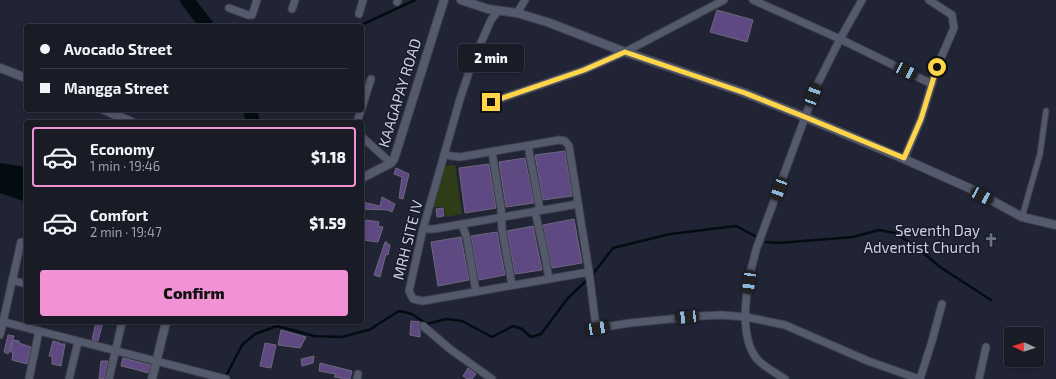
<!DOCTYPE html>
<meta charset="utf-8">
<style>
:root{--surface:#191b27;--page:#22242f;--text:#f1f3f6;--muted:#9fa1a7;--line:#373944;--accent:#f391d5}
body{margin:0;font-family:"Exo 2",sans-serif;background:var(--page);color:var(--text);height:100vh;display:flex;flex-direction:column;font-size:15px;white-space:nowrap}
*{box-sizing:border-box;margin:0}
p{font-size:13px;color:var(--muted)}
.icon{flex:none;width:22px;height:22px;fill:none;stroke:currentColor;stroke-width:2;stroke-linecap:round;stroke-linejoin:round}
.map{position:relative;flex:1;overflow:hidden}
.details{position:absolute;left:24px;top:120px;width:340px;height:204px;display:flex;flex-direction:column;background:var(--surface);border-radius:4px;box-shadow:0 2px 6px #0003,0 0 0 1px var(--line)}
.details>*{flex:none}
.banner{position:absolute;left:24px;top:24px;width:340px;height:88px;border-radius:4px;box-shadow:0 2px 6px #0003,0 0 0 1px var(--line);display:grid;align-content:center;height:88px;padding:0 16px;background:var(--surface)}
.needle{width:26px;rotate:274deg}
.buttons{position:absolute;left:1004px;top:327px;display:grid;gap:8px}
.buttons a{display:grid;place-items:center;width:40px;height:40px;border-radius:4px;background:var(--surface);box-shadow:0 2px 6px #0003,0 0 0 1px var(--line);font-size:20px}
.end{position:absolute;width:18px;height:18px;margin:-9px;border:5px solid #ffd54a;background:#111;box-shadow:0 0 0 2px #111}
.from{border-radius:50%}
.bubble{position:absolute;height:28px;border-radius:4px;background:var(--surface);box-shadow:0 2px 6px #0003,0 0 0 1px var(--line);font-size:13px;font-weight:800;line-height:28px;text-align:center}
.car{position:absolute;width:12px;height:24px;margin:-12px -6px;border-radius:5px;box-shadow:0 0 3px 1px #0007;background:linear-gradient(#222 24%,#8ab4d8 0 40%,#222 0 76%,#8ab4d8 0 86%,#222 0)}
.banner b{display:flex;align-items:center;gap:14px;height:38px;font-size:15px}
.banner b+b{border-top:1px solid var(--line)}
.banner i{width:10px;height:10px;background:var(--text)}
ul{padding:7px 0 0;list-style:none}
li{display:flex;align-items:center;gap:12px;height:60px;margin:0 8px 6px;padding:0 8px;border:2px solid transparent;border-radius:4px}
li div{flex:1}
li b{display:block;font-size:15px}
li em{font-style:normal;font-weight:800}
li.on{border-color:var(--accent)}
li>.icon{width:36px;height:36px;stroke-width:1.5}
.cta{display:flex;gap:8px;margin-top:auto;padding:8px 16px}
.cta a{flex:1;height:46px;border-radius:4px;background:var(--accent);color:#111;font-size:16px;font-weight:800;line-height:46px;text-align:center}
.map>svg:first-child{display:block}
</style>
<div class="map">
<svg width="1056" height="379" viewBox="0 0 1056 379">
<rect width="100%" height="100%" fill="#212434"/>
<polygon fill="#2e3c17" points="455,165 462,214 446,217 444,207 432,207 443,166"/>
<polygon fill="#030c10" points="0,163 26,167 26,202 0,193"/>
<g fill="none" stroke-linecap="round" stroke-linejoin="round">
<g stroke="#030c10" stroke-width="2.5">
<polyline points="359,26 415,0"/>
<polyline points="766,242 778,243 853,237 879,230 895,233 915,246 940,267 991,300"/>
<polyline points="593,274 613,248 670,234 736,226 755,236"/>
<polyline points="227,374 242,345 255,334 277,326 314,336 341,337 369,330 399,311 412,314 427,324 446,319 462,321 492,337 513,326 522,329 531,337 541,334 568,298 586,281"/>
</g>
<g stroke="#030c10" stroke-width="14">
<polyline points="187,0 207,26"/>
<polyline points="250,110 253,122"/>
</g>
</g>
<g fill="#5f4983" stroke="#6e687b">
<polygon points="717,10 753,20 747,42 710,32"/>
<polygon points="565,151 572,196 543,200 535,155"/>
<polygon points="525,158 534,203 506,207 499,162"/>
<polygon points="489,164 496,208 465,213 459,168"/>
<polygon points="396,168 409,174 403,199 399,198 402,177 394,174"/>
<polygon points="382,197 395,204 392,212 388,210 362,209 362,202 380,206"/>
<polygon points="443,208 444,216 437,217 436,209"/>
<polygon points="574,219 582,263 552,268 543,225"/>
<polygon points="366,220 379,222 378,226 383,227 378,242 362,240 362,222 365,222"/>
<polygon points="533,226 542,270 515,274 507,231"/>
<polygon points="497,232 505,275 479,280 471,236"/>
<polygon points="461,237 469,280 438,286 431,242"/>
<polygon points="385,242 387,242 387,244 390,245 388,255 386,254 380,277 374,275"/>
<polygon points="411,321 420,322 418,325 420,330 420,337 410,335"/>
<polygon points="96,322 103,322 98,341 92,340"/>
<polygon points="281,330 306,337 300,348 278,345"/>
<polygon points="8,335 14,336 8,354 4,352"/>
<polygon points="13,340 19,341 19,343 31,347 27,364 12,360 13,352 10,352"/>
<polygon points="53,341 60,343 59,344 65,344 61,366 52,364 52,356 49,356"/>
<polygon points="265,343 276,345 271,368 260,366"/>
<polygon points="314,356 313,363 302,366 301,359"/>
<polygon points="123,358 150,365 148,373 134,369 121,366"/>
<polygon points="101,361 108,361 104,379 99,379"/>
<polygon points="320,363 352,371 350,379 341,379 341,378 334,377 336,374 319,371"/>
<polygon points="468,368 476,374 472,379 467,379 463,376"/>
</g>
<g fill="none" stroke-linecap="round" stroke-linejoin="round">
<defs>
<polyline id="pedestrian" points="1022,217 1040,154 1046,111"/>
<g id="minor">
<polyline points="753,0 840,39 932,84"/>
<polyline points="397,2 398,0"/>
<polyline points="229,8 248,15 252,15 257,0"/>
<polyline points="292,9 295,0"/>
<polyline points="498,11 491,20 480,45 468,75 460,99 423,229 409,291 413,299 423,301 589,272"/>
<polyline points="517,13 525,0"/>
<polyline points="359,14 363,0"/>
<polyline points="491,102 584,70 625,52 724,0"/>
<polyline points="362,107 371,79"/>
<polyline points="357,122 361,110"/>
<polyline points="362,137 391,163"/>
<polyline points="528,146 540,210"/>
<polyline points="492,152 501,208 502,229 512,285"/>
<polyline points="444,154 451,156 460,157 559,140 565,141 569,146 589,272 596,327"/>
<polyline points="904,159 921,119 937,67 954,28 952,15 929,0"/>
<polyline points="535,211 545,256 549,279"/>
<polyline points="462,224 467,239 476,292"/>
<polyline points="423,229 434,229 578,204"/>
<polyline points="12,280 26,284"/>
<polyline points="0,321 226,379"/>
<polyline points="423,326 450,349 492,379"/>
<polyline points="598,328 630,323 701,316 721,315 746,317 785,325 868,361 919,379"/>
<polyline points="0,335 21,242 26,244"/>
<polyline points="29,379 39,331"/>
<polyline points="69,379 78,342"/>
<polyline points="109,379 122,322"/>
<polyline points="357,379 358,374"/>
<path d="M 785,379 C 776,373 764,367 757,359 C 736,333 748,277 757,247 L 817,85 L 840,39 L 862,0"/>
<polyline points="920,379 932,341 942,304"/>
<polyline points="979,379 986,347"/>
</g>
<g id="tertiary">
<polyline points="461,0 488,9 517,13 547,22 625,52 745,93 805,117 904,159 969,188 1022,217 1056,225"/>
<polyline points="0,68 26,78"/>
<polyline points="104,110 132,122"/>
<polyline points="362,178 391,163 394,159 444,0"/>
<polyline points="152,379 166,322"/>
</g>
</defs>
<use href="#pedestrian" stroke="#3e404d" stroke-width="7"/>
<use href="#minor" stroke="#3e404d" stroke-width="9"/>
<use href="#tertiary" stroke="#3e404d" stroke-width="10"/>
<use href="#pedestrian" stroke="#55596c" stroke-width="5"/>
<use href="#minor" stroke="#55596c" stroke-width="7"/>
<use href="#tertiary" stroke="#55596c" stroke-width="8"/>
</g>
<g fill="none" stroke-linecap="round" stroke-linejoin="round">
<polyline stroke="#ffd54a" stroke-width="5" points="491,102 584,70 625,52 745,93 805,117 904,158 921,119 937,67"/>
</g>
<defs>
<symbol id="church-bare" viewBox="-9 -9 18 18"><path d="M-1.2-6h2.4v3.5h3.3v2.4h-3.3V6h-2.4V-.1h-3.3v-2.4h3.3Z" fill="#6b7280" stroke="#181b2a" stroke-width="2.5" paint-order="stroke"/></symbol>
</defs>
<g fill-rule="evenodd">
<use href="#church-bare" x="981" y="230" width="20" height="20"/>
</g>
<g text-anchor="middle" stroke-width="3" stroke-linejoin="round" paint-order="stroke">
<g font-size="15" fill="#ced1dc" stroke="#181b2a">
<text transform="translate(400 93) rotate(-73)" y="5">KAAGAPAY ROAD</text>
<text transform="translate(408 240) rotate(-76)" y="5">MRH SITE IV</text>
</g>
<g font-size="15" fill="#ced1dc" stroke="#181b2a" text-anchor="end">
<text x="980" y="236">Seventh Day<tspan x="980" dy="17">Adventist Church</tspan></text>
</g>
</g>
</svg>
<div class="buttons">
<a><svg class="needle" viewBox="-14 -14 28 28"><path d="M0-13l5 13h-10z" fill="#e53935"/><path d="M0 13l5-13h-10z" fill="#9fa1a7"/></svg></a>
</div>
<i class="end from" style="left:937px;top:67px"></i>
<i class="end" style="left:491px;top:102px"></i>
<div class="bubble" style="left:458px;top:44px;width:66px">2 min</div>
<i class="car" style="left:906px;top:71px;rotate:116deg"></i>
<i class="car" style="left:813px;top:95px;rotate:20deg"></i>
<i class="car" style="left:779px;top:189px;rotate:200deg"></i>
<i class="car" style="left:982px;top:196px;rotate:118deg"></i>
<i class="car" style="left:749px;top:282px;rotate:187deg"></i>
<i class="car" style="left:687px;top:317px;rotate:264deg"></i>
<i class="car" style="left:598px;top:328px;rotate:81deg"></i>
<div class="banner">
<b><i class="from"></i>Avocado Street</b>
<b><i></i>Mangga Street</b>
</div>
<section class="details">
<ul>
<li class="on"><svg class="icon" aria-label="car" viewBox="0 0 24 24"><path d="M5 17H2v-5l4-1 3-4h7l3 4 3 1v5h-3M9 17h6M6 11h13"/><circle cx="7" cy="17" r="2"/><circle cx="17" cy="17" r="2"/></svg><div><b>Economy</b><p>1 min · 19:46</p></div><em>$1.18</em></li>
<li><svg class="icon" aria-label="car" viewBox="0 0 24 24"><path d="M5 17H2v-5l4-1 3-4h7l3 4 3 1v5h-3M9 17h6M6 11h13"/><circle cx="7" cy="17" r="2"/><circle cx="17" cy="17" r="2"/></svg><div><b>Comfort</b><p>2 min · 19:47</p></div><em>$1.59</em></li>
</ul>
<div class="cta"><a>Confirm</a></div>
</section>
</div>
